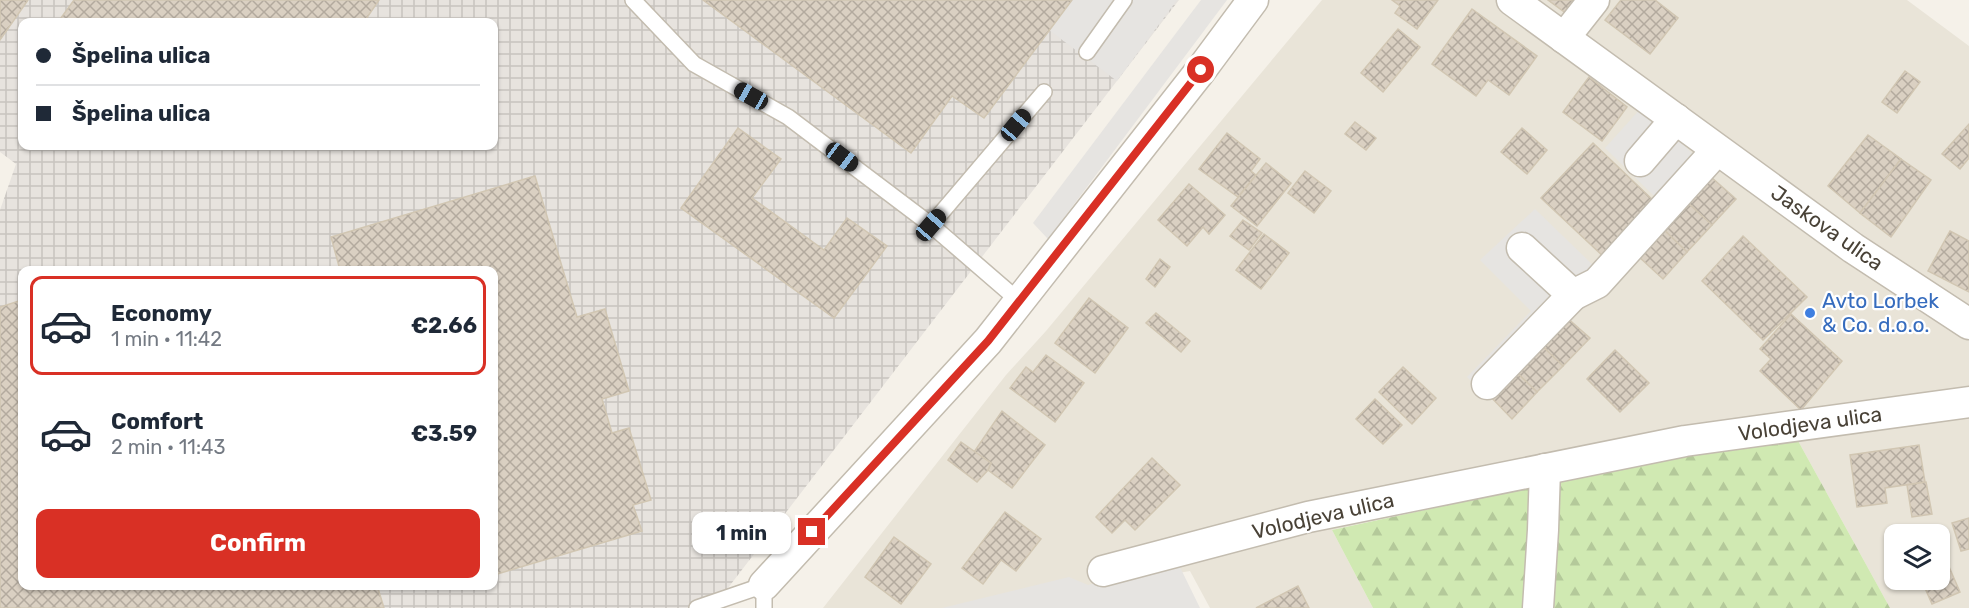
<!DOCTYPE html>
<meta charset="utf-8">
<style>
:root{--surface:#fff;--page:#f6f6f7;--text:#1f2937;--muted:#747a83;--line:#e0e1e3;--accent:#d93025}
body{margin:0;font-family:Rubik,sans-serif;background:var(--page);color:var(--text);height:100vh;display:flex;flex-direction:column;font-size:22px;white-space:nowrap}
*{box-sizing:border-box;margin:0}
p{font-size:20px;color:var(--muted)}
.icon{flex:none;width:33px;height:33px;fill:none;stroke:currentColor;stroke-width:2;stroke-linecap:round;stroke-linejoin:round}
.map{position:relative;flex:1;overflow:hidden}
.panel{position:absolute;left:18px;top:266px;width:480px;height:324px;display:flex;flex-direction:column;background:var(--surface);border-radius:12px;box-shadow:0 2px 4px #0004}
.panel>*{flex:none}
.hud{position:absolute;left:18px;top:18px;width:480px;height:132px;border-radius:12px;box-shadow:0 2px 4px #0004;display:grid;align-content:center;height:132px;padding:0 18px;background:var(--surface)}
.buttons{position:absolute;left:1884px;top:524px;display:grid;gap:12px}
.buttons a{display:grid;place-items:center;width:66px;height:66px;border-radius:12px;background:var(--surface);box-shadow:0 2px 4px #0004;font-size:30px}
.end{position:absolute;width:27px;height:27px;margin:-14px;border:8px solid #d93025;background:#fff;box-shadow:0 0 0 3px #fff}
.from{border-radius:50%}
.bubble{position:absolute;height:42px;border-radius:12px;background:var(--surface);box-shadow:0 2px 4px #0004;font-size:20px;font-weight:700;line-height:42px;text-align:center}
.car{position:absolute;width:18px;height:36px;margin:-18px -9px;border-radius:8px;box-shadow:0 0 4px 2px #0007;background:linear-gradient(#222 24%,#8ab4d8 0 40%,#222 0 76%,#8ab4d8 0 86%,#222 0)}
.hud b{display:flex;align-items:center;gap:21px;height:57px;font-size:22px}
.hud b+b{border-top:2px solid var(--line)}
.hud i{width:15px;height:15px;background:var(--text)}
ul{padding:10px 0 0;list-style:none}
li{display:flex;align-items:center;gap:18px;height:99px;margin:0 12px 9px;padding:0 6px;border:3px solid transparent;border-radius:12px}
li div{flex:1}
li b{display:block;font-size:22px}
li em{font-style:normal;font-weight:700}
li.on{border-color:var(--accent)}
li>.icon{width:54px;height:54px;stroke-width:1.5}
.button{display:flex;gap:12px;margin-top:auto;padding:12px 18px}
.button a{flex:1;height:69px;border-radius:12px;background:var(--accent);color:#fff;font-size:24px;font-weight:700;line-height:69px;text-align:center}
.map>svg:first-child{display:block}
</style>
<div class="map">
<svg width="1969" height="608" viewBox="0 0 1969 608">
<defs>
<pattern id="industrial-grid" width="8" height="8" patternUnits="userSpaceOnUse" patternTransform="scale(1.5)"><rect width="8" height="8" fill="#e7e3de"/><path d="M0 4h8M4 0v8" fill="none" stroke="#c8c4bf"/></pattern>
<pattern id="forest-firs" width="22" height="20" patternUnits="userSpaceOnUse" patternTransform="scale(1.5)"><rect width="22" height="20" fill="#d0e9b2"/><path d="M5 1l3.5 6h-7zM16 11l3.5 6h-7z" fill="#b4c99a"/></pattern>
<pattern id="building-cross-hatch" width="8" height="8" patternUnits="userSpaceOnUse" patternTransform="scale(1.5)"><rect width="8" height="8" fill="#dad0c2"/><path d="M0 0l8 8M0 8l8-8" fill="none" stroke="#b3aa9e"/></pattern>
</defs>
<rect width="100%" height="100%" fill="#f5f1e9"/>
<path fill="#e9e4d8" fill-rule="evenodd" d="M 1322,0 L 1907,0 L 1969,46 L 1969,608 L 1890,608 L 1791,428 L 1332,530 L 1373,608 L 1210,608 L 1190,571 L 975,608 L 823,608 L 1006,375 L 1046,331 ZM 1894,534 L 1940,534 L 1940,579 L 1894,579 Z"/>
<path fill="url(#industrial-grid)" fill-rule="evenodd" d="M 0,0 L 1179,0 L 728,588 L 709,608 L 0,608 L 0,210 L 16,164 L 0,152 ZM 22,22 L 494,22 L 494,146 L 22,146 ZM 22,270 L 494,270 L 494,585 L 22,585 Z"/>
<polygon fill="url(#forest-firs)" points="1791,428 1890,608 1373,608 1332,530 1684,454"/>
<g fill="#e6e4e1">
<polygon points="1072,0 1177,0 1117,81 1049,30"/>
<polygon points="1201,0 1227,0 1048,239 1033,223"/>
<polygon points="1642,107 1693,154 1655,197 1605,148"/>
<polygon points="1535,209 1598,270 1476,386 1467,377 1531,311 1480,260"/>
<polygon points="1177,561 1200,608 942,608 1069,577 1088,585"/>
</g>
<g fill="url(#building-cross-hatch)" stroke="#d1c6b2" stroke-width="1.5">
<polygon points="0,0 28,0 0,40"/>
<polygon points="74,0 379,0 364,22 58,22"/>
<polygon points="703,0 1072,0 984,118 952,96 911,153"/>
<polygon points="1392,0 1438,0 1417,29 1395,13 1400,6"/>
<polygon points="1548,0 1578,0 1567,14"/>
<polygon points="1621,0 1655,0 1678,18 1650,54 1605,20"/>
<polygon points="1472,9 1537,56 1509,95 1488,80 1476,96 1432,64"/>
<polygon points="1398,29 1420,47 1383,92 1361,73"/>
<polygon points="1905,71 1920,82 1897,113 1882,102"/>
<polygon points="1589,77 1627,107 1602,141 1563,112"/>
<polygon points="1355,122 1376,138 1366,150 1345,134"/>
<polygon points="1969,124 1969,158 1960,169 1942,154"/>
<polygon points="738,128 781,159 752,198 824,250 847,218 887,246 834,318 681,208"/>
<polygon points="1522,128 1547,150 1527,174 1501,152"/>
<polygon points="1227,133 1260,159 1251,171 1256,175 1238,197 1199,169"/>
<polygon points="1868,135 1901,159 1860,213 1828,186"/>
<polygon points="1593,143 1657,204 1605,258 1541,198"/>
<polygon points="1901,159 1931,180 1891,237 1860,213"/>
<polygon points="1266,163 1291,183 1257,226 1231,206"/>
<polygon points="1305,171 1331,191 1314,213 1288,193"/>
<polygon points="535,176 577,317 605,309 629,391 602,399 612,433 629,428 651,500 633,505 642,531 494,575 494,270 373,270 371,266 356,270 340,270 331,237"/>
<polygon points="1711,177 1736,199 1712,225 1688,203"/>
<polygon points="1189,184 1225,215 1209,234 1203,227 1187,246 1158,220"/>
<polygon points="1688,203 1712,225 1687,252 1663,229"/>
<polygon points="1243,220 1262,233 1249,250 1230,236"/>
<polygon points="1663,229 1687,252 1663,279 1638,256"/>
<polygon points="1950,231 1969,241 1969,292 1928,271"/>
<polygon points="1264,234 1289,253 1261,289 1236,270"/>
<polygon points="1743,236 1807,297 1763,340 1702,281"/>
<polygon points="1160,259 1170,267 1155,287 1146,279"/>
<polygon points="1089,298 1128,328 1095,373 1055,343"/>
<polygon points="22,300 22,585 377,585 384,608 0,608 0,307"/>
<polygon points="1156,313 1190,341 1181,352 1146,323"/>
<polygon points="1791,314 1842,361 1801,410 1760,371 1771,359 1760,349"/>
<polygon points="1565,316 1590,338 1563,366 1539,343"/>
<polygon points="1539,343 1563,366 1537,392 1513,369"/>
<polygon points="1615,350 1649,383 1620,412 1587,379"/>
<polygon points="1046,355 1084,383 1055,422 1010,388 1026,367 1033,372"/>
<polygon points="1403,367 1436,398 1412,424 1379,392"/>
<polygon points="1513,369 1537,392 1512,419 1488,394"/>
<polygon points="1375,399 1402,425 1383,444 1356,419"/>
<polygon points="1002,411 1045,445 1012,488 988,470 991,463 974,452"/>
<polygon points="961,442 991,463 988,470 977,482 948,460"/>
<polygon points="1919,445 1925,482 1885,488 1887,503 1857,507 1850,455"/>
<polygon points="1152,458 1180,485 1135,530 1125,520 1112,533 1096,517"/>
<polygon points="1926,482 1932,514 1912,517 1907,485"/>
<polygon points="1005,512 1041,539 1016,571 1001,560 983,584 962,568"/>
<polygon points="1969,518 1969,549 1961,551 1952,523"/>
<polygon points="894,537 931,564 901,604 865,577"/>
<polygon points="1943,553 1960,592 1932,604 1921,579 1940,579 1940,555"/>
<polygon points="1298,586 1309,608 1256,608"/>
</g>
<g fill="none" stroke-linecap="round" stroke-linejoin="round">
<defs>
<g id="service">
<polyline points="633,0 694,64 788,117 931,225"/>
<polyline points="1087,52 1124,0"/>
<polyline points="1019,301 931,225 1044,92"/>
<polyline points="697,608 764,585 764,608"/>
</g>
<g id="minor">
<polyline points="1512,0 1853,248 1969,324"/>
<polyline points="1564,38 1594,0"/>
<polyline points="1640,161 1676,119"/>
<polyline points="1522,248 1573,295 1597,283 1717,150"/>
<polyline points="1487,384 1573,295"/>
<polyline points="1103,571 1308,517 1685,441 1969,402"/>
<polyline points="764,585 988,341 1201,70 1253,0"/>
<polyline points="1538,608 1543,530 1545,469"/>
</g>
</defs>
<use href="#service" stroke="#c3bcaf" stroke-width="18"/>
<use href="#minor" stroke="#c3bcaf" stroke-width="33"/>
<use href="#service" stroke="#fff" stroke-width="15"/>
<use href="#minor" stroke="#fff" stroke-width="30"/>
</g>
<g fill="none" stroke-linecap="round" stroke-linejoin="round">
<polyline stroke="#d93025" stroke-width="8" points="812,532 988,341 1201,70"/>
</g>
<circle fill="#3f7fe0" stroke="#fff" stroke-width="2" cx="1810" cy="313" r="6"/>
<g text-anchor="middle" stroke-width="4.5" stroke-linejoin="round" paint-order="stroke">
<g font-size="21" fill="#494237" stroke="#fff">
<text transform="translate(1827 228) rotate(35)" y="7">Jaskova ulica</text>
<text transform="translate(1810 424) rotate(-8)" y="7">Volodjeva ulica</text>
<text transform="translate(1323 516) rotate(-13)" y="7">Volodjeva ulica</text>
</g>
<g font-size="21" fill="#366cbe" stroke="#fff" text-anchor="start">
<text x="1822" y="308">Avto Lorbek<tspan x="1822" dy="24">&amp; Co. d.o.o.</tspan></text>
</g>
</g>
</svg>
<div class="buttons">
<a><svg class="icon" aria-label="layers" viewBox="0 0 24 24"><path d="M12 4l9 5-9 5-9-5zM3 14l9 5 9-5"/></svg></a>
</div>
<i class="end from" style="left:1201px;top:70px"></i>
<i class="end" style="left:812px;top:532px"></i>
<div class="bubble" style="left:692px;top:512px;width:99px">1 min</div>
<i class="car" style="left:751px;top:96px;rotate:299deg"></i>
<i class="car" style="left:1016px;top:125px;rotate:40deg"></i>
<i class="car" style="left:842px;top:157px;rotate:127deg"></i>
<i class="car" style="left:931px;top:225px;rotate:41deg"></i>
<div class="hud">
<b><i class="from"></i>Špelina ulica</b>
<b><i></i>Špelina ulica</b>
</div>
<section class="panel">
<ul>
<li class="on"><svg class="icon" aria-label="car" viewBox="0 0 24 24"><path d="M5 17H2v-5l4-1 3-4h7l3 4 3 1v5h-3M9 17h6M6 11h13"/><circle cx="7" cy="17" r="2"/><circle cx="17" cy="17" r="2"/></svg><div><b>Economy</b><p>1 min · 11:42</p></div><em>€2.66</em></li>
<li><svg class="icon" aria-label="car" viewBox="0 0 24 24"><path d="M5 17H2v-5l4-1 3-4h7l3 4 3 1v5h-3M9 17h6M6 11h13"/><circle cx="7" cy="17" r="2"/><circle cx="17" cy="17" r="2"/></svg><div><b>Comfort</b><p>2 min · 11:43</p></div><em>€3.59</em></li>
</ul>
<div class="button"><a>Confirm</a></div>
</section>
</div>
